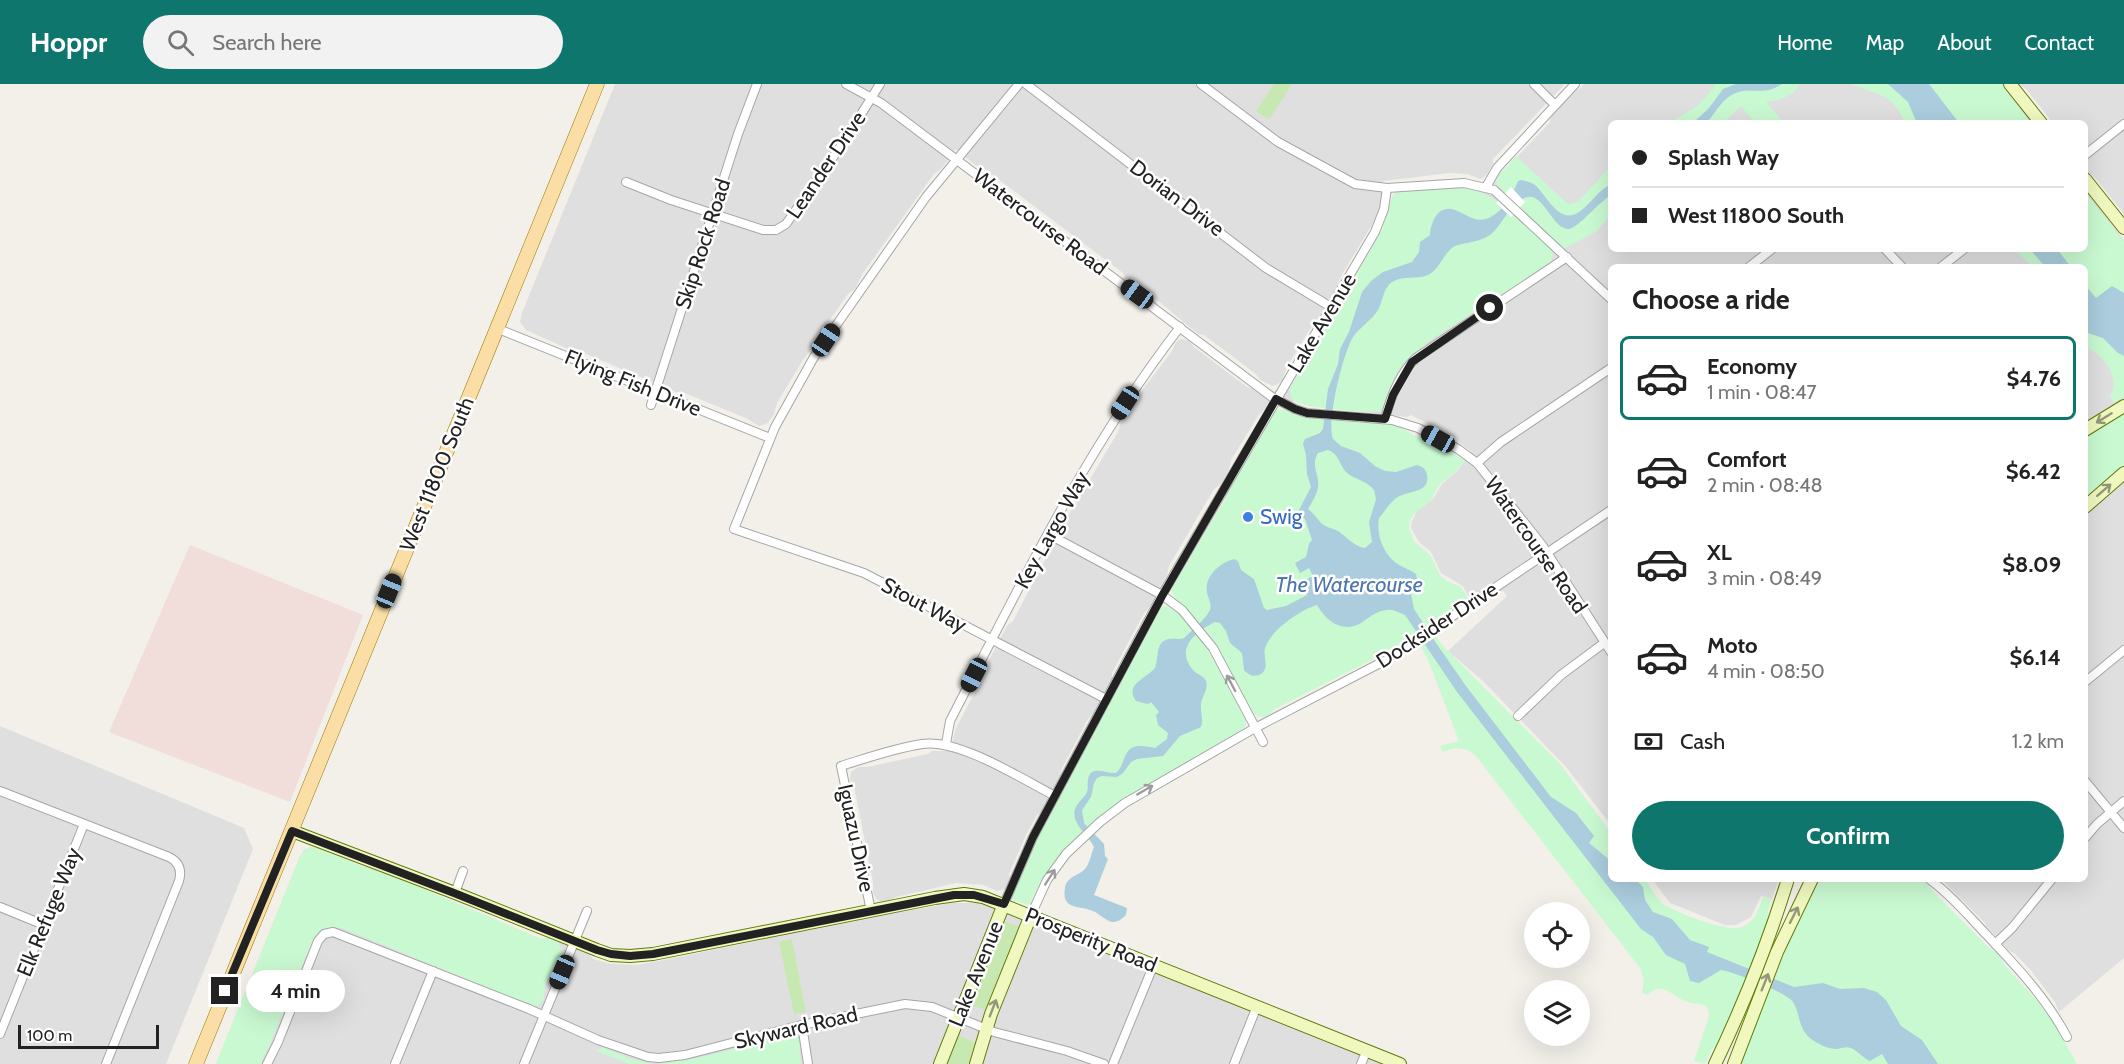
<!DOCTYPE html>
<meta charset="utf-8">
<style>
:root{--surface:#fff;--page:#f2f2f2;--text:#222;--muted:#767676;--line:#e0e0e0;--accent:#0f766e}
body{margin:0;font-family:Cabin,sans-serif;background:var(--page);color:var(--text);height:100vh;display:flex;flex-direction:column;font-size:22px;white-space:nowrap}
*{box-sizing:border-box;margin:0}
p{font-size:20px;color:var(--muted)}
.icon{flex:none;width:33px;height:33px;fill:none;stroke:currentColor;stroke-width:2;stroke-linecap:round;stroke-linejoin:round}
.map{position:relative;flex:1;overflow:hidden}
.side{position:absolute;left:1608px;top:180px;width:480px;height:618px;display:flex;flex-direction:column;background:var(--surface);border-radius:9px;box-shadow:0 6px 24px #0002}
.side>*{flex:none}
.top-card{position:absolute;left:1608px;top:36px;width:480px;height:132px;border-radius:9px;box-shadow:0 6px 24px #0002;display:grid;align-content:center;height:132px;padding:0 24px;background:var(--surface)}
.buttons{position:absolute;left:1524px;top:818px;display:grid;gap:12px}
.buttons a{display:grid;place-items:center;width:66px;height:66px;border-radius:50%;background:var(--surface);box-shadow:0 6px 24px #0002;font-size:30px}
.scale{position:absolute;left:18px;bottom:15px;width:141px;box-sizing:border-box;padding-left:6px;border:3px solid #222;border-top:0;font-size:16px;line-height:21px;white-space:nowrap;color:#222;-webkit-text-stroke:4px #fff;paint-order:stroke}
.end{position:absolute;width:27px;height:27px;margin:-14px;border:8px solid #222;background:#fff;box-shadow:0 0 0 3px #fff}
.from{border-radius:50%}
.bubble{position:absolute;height:42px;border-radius:21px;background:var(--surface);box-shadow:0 6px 24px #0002;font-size:20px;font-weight:700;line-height:42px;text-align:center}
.car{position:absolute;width:18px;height:36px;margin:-18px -9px;border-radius:8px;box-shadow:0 0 4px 2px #0007;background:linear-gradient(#222 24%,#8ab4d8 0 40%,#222 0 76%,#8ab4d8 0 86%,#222 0)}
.top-card b{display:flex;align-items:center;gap:21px;height:57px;font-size:22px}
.top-card b+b{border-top:2px solid var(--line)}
.top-card i{width:15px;height:15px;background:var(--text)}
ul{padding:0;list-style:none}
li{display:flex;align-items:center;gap:18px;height:84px;margin:0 12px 9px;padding:0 12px;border:3px solid transparent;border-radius:9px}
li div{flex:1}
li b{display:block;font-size:22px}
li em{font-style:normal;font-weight:700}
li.active{border-color:var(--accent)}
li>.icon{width:54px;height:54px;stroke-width:1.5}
h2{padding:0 24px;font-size:27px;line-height:72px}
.pay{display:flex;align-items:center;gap:15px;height:66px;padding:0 24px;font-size:22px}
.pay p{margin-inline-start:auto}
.button{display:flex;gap:12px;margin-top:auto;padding:12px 24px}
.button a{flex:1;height:69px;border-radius:36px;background:var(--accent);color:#fff;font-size:24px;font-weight:700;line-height:69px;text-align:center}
header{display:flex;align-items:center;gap:36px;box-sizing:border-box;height:84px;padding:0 30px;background:var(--accent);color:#fff}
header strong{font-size:28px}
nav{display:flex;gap:33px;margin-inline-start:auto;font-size:21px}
.search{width:420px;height:54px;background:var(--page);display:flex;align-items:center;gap:15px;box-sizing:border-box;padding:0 21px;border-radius:33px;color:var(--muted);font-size:22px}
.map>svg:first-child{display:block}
</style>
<header>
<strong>Hoppr</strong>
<div class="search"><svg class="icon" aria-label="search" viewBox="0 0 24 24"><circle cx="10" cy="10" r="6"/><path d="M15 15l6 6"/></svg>Search here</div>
<nav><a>Home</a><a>Map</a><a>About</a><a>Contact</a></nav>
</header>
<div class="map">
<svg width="2124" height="980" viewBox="0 0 2124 980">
<rect width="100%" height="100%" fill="#f2f0e9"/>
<g fill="#e0dfdf">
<polygon points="615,0 1565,0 1493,75 1493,80 1485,93 1480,95 1467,90 1450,89 1383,97 1379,129 1340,194 1337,204 1320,233 1314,238 1286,285 1282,298 1273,302 1260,296 1256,290 1204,251 1198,250 1149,209 1141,207 1126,195 1123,189 982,83 975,81 956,65 941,85 934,90 863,189 855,205 848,210 817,254 814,262 803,276 777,319 774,330 768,339 759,342 746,334 682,308 676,308 584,269 577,269 526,246 520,238 522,229"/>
<polygon points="1585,0 2002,0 2032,39 1611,39 1611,165 2085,165 2085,106 2124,156 2124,874 2059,928 2055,918 2029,884 2014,869 2009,867 1986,842 1985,839 1941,795 2085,795 2085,183 1611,183 1611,741 1566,683 1484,598 1448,567 1507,512 1503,507 1468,512 1463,502 1441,489 1431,468 1419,458 1411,444 1412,437 1417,427 1433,415 1442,400 1458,386 1471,367 1461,360 1458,355 1411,331 1407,333 1310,322 1295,317 1266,324 1258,332 1231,376 1229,386 1221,400 1214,405 1169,482 1167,491 1151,522 1144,529 1112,589 1112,596 1094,630 1088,635 1061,686 1060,693 1042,728 1037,731 1026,751 1009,790 1011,795 1005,805 997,807 983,801 956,799 896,813 890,816 882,818 877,816 873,809 873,798 854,702 850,696 851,688 859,683 867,683 928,670 932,667 950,667 956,644 989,582 989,576 1007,542 1013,537 1046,474 1046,469 1064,435 1068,432 1118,348 1121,337 1125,335 1144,304 1172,267 1176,258 1181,255 1190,257 1194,263 1247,303 1251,304 1262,311 1291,302 1383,146 1393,111 1397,108 1457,102 1472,104 1488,109 1502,87 1505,86 1550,38 1551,32 1572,10"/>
<polygon points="2019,0 2124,0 2124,130 2097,96 2085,85 2085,39 2053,39 2026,5"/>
<polygon points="0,642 244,744 253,765 166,980 0,980"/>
<polygon points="311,763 364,783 388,790 541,855 548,854 590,871 593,875 612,880 637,881 659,877 761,856 764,853 806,845 811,846 882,831 893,827 901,828 952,819 983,819 1049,845 1052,849 1120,876 1128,875 1335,961 1343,961 1382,977 1384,980 216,980 300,772 305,765"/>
<polygon points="1652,795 1779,795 1772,815 1761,812 1751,833 1736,841 1725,841 1670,819"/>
</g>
<polygon fill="#f1ddd9" points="190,461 363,531 290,718 109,648"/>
<g fill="#c7e9b1">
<polygon points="1274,0 1292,0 1269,36 1256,27"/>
<polygon points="1002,836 1022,844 988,927 969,920"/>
<polygon points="792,855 806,928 794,930 779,858"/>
<polygon points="957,951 977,959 972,980 945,980"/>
</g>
<g fill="#c9f9d1">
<path d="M 1715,0 L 1800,0 C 1792,13 1780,16 1766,18 L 1784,39 L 1755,39 L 1741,22 L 1724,39 L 1669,39 C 1691,25 1700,25 1715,0 Z"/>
<path d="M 1850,0 L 2001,0 L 2031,39 L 1905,39 C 1893,8 1876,11 1850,0 Z"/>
<polygon points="1516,72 1568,120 1578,118 1611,82 1611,130 1597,147 1564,165 1497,101 1496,94 1500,87 1504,86"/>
<path d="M 1462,103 C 1500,110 1523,139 1550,164 L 1553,172 L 1551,178 L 1426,259 L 1425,263 C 1407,274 1398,290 1389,310 C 1386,317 1386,322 1380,327 C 1368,329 1304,324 1295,317 C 1290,314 1290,310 1290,305 L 1382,146 L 1393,111 L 1403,107 Z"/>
<path d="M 2085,108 L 2124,158 L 2124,313 L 2114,319 L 2110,313 C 2122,293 2103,271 2085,262 L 2085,183 L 2033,183 L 2014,165 L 2085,165 Z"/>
<path d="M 1286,325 L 1305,333 L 1395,341 L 1449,369 L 1454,369 L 1465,377 L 1453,390 L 1440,400 L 1431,416 L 1415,429 L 1410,436 L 1409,444 L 1414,457 L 1431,472 L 1440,491 L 1447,497 L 1461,503 L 1468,514 L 1429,544 L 1445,564 L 1561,681 L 1611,749 L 1611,795 L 1645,795 C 1651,803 1657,816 1665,821 C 1679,829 1727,849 1742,843 C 1755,838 1759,824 1763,813 L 1772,815 L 1768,828 L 1770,834 L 1759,860 L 1781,869 L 1793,845 L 1797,843 L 1820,795 L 1918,795 L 1930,802 L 1933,807 L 1989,864 C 1996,868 2001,871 2003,879 L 2048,929 L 2077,980 L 1741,980 L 1739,975 L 1755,930 L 1735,921 L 1717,962 L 1712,965 L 1705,980 L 1694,977 L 1709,932 C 1709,916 1698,922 1688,918 C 1674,914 1661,895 1648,911 L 1642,909 L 1644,896 L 1640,884 L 1476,672 C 1466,663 1455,662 1443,668 L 1440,662 L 1459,657 L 1428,576 L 1415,553 L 1391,568 L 1387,568 L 1273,626 C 1268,633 1263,636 1254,630 C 1234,604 1225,570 1204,544 C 1196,534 1173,517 1171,505 L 1226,414 L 1227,407 L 1273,329 L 1277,326 Z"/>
<polygon points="2124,329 2124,384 2085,417 2085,353"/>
<path d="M 1164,522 C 1190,523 1233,611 1245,634 L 1246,641 L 1241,647 L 1124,715 C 1086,742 1048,776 1030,820 L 1027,821 L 1013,816 L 1011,812 L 1026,774 L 1158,525 Z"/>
<path d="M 308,763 L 317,764 L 364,783 L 388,790 L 541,855 L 548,854 L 558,858 L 563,868 C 559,880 547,891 545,904 C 543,912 546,915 538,922 L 531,921 L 344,845 C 331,841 322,844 314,853 L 270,960 L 260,980 L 216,980 L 300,772 Z"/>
<polygon points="791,950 799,955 801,980 658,980 688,974 694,975"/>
<polygon points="602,963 631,975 654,980 629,980 597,967"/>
</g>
<g fill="#abcddd" fill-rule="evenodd">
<path d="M 1736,0 L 1782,0 C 1763,13 1752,2 1736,9 C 1721,15 1717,28 1706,39 L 1693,39 L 1709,24 L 1723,5 Z"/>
<polygon points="1888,0 1929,0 1959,39 1917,39 1908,18"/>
<path d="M 1521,96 C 1525,97 1531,98 1535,101 C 1546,110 1559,142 1579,128 C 1591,120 1597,107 1611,100 L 1611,111 C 1599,118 1578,144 1569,145 C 1553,146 1544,110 1528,113 C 1512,115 1502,142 1490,151 C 1476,160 1460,158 1452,164 C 1442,172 1440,185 1428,191 C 1416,196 1402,191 1392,198 C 1383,204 1383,217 1378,226 C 1372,236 1360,243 1353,253 C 1343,270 1326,337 1333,355 L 1341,362 L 1360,369 L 1375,382 L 1385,387 L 1396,388 L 1417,381 C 1423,383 1426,385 1427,391 C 1431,410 1406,406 1395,415 C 1389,420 1384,428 1379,434 C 1376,451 1383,471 1399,481 C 1404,484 1411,486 1416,490 L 1417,494 L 1411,510 L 1414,525 L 1436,559 L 1466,602 L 1551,713 L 1576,729 L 1594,752 L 1589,759 L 1611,777 L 1611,795 L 1635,795 L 1643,803 L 1645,816 L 1653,828 L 1672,835 L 1690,856 L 1709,863 L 1707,868 L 1794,903 L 1823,899 L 1840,905 L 1864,904 L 1877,908 L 1886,916 L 1901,942 L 1922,956 L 1938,980 L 1888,980 L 1882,970 L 1870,977 C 1862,973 1858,967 1851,964 C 1846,962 1842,964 1837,965 C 1828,965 1818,960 1811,955 C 1797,943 1801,931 1793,918 C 1786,908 1734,888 1721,886 L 1699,899 L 1690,897 L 1685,880 L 1666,871 L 1653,853 L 1641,845 L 1457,608 L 1405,531 C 1399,529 1394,525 1387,526 C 1376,527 1370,533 1361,539 C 1343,550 1326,537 1317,521 C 1300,526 1271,546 1265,564 C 1263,571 1268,580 1264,587 C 1258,595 1249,592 1244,586 L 1242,569 L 1230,559 L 1226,547 L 1220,539 L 1215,538 C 1197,547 1175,563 1192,585 C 1196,590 1203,591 1206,597 C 1209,605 1202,612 1201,620 C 1200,629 1204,635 1201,643 L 1180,652 L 1163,672 L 1137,675 L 1131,678 L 1123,689 L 1117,693 L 1102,692 L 1097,694 L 1094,699 L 1091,713 L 1082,726 L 1084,739 L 1104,760 L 1105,772 L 1108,775 L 1094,811 L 1127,824 L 1126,831 C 1111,846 1106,833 1093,827 C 1081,821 1061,827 1065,804 C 1066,793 1078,792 1085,785 C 1090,779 1091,770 1094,763 C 1088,750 1067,737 1077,721 C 1079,717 1084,714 1086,710 C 1089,705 1087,701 1088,696 C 1090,680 1106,690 1116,689 C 1126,681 1122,662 1140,662 C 1145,662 1150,663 1155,664 L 1167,655 L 1168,649 L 1158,641 L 1156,631 L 1159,628 L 1151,618 L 1148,620 L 1136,617 C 1124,600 1146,595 1155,584 C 1159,574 1155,557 1169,555 C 1175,554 1179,556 1184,554 C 1192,546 1205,536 1210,526 C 1212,519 1208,515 1207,508 C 1204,492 1221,478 1234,475 L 1238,477 L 1241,486 L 1254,495 L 1264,524 L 1267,526 L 1286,522 L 1307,511 L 1301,498 L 1313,492 L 1309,484 L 1300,489 L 1295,479 L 1306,473 L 1309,460 L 1312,456 L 1305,435 L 1297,430 L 1311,403 L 1307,390 L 1306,371 L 1303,360 L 1305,355 L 1320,349 L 1323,345 L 1328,305 L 1338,280 L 1340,265 L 1349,248 L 1362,208 L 1371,197 L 1383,188 L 1412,178 L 1419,168 L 1420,158 L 1430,151 C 1431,138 1438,120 1455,126 C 1466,130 1473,138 1486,135 C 1501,131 1513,110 1518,97 ZM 1328,366 C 1339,370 1339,380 1346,388 C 1351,394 1366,396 1374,406 L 1376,415 L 1369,438 L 1372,458 L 1365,464 C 1355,463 1347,453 1338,447 C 1332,444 1325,443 1321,439 C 1316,433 1313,429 1308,425 C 1312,418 1317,411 1318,403 C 1320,390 1310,382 1318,369 Z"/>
<polygon points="2030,165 2057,165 2071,183 2045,183"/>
<polygon points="2085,201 2096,214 2112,202 2124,209 2124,272 2118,269 2103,254 2085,248"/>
</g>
<polygon fill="#fff" points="1511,103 1525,118 1511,133 1496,119"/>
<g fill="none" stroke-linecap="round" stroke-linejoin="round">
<defs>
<g id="street">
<polyline points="846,0 881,19 1272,313 1295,325 1307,329 1392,336 1418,344 1458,365 1477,379 1542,461 1611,568"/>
<polyline points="1019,0 926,113 814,273 775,343 734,445 864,489 1106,615"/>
<polyline points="1026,0 1266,184 1331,223"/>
<polyline points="1201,0 1278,58 1355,100 1387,104 1464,99 1494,106 1611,215"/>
<polyline points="1534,0 1555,21"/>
<polyline points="2085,71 2124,40"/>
<polyline points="626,98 671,116 763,146 776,146 786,140 845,56 880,0"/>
<polyline points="1486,103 1497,84 1575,0"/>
<polyline points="1885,165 1902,183"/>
<polyline points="1749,183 1772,165"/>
<polyline points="1941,183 1964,165"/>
<polyline points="496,244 770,354"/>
<polyline points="651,321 738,50 757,0"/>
<path d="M 1385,335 C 1390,315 1400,289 1416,274 L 1567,173"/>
<polyline points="1477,379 1501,358 1611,284"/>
<polyline points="1048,450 1162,511 1182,526 1213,564 1263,658"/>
<polyline points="2085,598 2124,566"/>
<polyline points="1518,632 1561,591 1604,559"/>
<path d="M 946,660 L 950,637 C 1019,503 1087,363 1180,243"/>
<polyline points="2085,697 2124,744"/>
<path d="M 0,707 L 169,773 C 179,778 182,786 179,797 L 106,980"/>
<polyline points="2085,754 2097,740 2124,717"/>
<path d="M 1929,795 C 1949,809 1966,829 1983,847 C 2015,881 2045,912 2067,953"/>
<polyline points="455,809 463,787"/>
<polyline points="1004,820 1033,753 1162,511 1375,148 1384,125 1387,104"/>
<polyline points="0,823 44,841"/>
<path d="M 871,827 L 841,682 C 867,674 895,664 922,660 C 958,654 1022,695 1055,712"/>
<polyline points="1031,831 1047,796 1066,770 1100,738 1125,719 1255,644 1390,574 1611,426"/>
<polyline points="1995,860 2012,844 2052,795"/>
<polyline points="802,941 808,980"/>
<polyline points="0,950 84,740"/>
<polyline points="267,980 278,958 318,857 324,850 333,848 529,925 598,956 648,973 659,974 685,971 802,941 905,920 932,923 994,948 1067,967 1104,980"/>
<polyline points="395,980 433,887"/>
<polyline points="524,980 587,827"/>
<polyline points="1113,980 1154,880"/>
<polyline points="1234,980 1257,922"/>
<polyline points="1361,980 1367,966"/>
</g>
<g id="secondary">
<polyline points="2010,0 2041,39"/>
<polyline points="2085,95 2124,144"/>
<polyline points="2085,346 2124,322"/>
<polyline points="2085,423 2124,389"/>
<polyline points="292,747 455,809 597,866 611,871 630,872 653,870 935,814 964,810 983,813 1400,980"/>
<polyline points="940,980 1004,820"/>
<polyline points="976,980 991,930 1031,831"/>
<path d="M 1715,980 C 1744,920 1768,859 1788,795"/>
<polyline points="1734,980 1777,868 1812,795"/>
</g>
<polyline id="primary" points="196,980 597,0"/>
</defs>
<use href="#street" stroke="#a6a6a6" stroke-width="10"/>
<use href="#secondary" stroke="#627908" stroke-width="14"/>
<use href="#primary" stroke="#9b7804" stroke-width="15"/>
<use href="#street" stroke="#fff" stroke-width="8"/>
<use href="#secondary" stroke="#f0f8c0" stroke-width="12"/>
<use href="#primary" stroke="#fadea6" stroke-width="14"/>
</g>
<defs><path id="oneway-shaft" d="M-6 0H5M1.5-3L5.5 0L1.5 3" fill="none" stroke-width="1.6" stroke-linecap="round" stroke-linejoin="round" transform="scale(1.5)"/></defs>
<g stroke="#939879">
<use href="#oneway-shaft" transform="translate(2104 334) rotate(148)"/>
<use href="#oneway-shaft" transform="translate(2104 406) rotate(-41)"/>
<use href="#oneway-shaft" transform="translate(1794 831) rotate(-63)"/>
<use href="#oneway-shaft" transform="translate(1765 898) rotate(-68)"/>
<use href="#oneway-shaft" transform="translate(993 924) rotate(-69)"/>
</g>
<g stroke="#9c9c9c">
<use href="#oneway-shaft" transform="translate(1231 599) rotate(-118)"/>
<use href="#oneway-shaft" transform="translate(1145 706) rotate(-30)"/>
<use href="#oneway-shaft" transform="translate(1050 793) rotate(-57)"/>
</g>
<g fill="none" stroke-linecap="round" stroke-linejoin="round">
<polyline stroke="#222" stroke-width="8" points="225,907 292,747 454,809 597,866 611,870 630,872 653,870 954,811 974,811 1004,820 1033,753 1162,512 1276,315 1295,325 1307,329 1385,335 1393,311 1412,278 1490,224"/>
</g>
<circle fill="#3f7fe0" stroke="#fff" stroke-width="2" cx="1248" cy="433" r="6"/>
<g text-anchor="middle" stroke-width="5" stroke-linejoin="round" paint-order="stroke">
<g font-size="21" fill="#222" stroke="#fff">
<text transform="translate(826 81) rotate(-56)" y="7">Leander Drive</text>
<text transform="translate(1177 114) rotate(37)" y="7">Dorian Drive</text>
<text transform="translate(1040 138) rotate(37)" y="7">Watercourse Road</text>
<text transform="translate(703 160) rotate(-72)" y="7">Skip Rock Road</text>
<text transform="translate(1322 239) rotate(-59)" y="7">Lake Avenue</text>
<text transform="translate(633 299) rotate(22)" y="7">Flying Fish Drive</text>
<text transform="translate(437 390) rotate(-68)" y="7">West 11800 South</text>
<text transform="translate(1052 446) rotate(-61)" y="7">Key Largo Way</text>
<text transform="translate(1536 461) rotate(55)" y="7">Watercourse Road</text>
<text transform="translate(924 521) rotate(28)" y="7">Stout Way</text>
<text transform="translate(1437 541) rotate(-33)" y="7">Docksider Drive</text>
<text transform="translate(856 754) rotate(78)" y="7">Iguazu Drive</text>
<text transform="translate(49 828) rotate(-68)" y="7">Elk Refuge Way</text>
<text transform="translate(1091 856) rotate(22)" y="7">Prosperity Road</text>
<text transform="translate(976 890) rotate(-68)" y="7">Lake Avenue</text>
<text transform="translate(796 944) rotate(-13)" y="7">Skyward Road</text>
</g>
<g font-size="21" fill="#366cbe" stroke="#fff" text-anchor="start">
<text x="1260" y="440">Swig</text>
</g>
<g font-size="22" font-style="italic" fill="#4f76b0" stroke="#fff">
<text x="1349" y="508">The Watercourse</text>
</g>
</g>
</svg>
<div class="buttons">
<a><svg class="icon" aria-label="locate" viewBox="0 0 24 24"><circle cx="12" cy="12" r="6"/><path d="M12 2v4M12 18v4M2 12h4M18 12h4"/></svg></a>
<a><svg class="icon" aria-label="layers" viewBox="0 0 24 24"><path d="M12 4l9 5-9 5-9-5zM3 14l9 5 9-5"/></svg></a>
</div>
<div class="scale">100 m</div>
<i class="end from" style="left:1490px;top:224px"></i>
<i class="end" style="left:225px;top:907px"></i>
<div class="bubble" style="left:246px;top:886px;width:99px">4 min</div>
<i class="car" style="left:1137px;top:210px;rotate:306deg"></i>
<i class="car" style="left:826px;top:256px;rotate:34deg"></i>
<i class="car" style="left:1125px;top:319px;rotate:213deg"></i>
<i class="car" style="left:1438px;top:355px;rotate:299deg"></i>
<i class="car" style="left:389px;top:507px;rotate:22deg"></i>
<i class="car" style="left:974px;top:591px;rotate:207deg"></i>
<i class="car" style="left:562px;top:888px;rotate:203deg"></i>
<div class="top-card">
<b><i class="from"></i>Splash Way</b>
<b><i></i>West 11800 South</b>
</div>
<section class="side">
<h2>Choose a ride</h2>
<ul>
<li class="active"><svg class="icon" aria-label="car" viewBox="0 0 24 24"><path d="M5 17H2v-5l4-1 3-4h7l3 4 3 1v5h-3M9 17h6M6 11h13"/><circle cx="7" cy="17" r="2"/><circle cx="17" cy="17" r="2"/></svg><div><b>Economy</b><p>1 min · 08:47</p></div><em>$4.76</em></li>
<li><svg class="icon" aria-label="car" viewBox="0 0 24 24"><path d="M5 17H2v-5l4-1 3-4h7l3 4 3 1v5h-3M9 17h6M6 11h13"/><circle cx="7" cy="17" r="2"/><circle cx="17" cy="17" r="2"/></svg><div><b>Comfort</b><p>2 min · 08:48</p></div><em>$6.42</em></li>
<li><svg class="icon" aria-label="car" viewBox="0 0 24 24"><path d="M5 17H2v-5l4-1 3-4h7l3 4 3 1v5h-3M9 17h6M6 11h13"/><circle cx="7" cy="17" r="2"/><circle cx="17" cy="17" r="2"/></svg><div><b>XL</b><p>3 min · 08:49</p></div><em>$8.09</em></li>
<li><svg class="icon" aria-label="car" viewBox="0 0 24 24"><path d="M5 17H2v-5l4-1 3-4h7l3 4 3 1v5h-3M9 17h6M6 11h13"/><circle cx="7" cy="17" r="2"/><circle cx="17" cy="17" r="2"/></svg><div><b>Moto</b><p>4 min · 08:50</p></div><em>$6.14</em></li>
</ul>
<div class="pay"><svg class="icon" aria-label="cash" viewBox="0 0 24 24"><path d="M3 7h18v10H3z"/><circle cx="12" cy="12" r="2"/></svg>Cash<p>1.2 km</p></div>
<div class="button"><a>Confirm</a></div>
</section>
</div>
